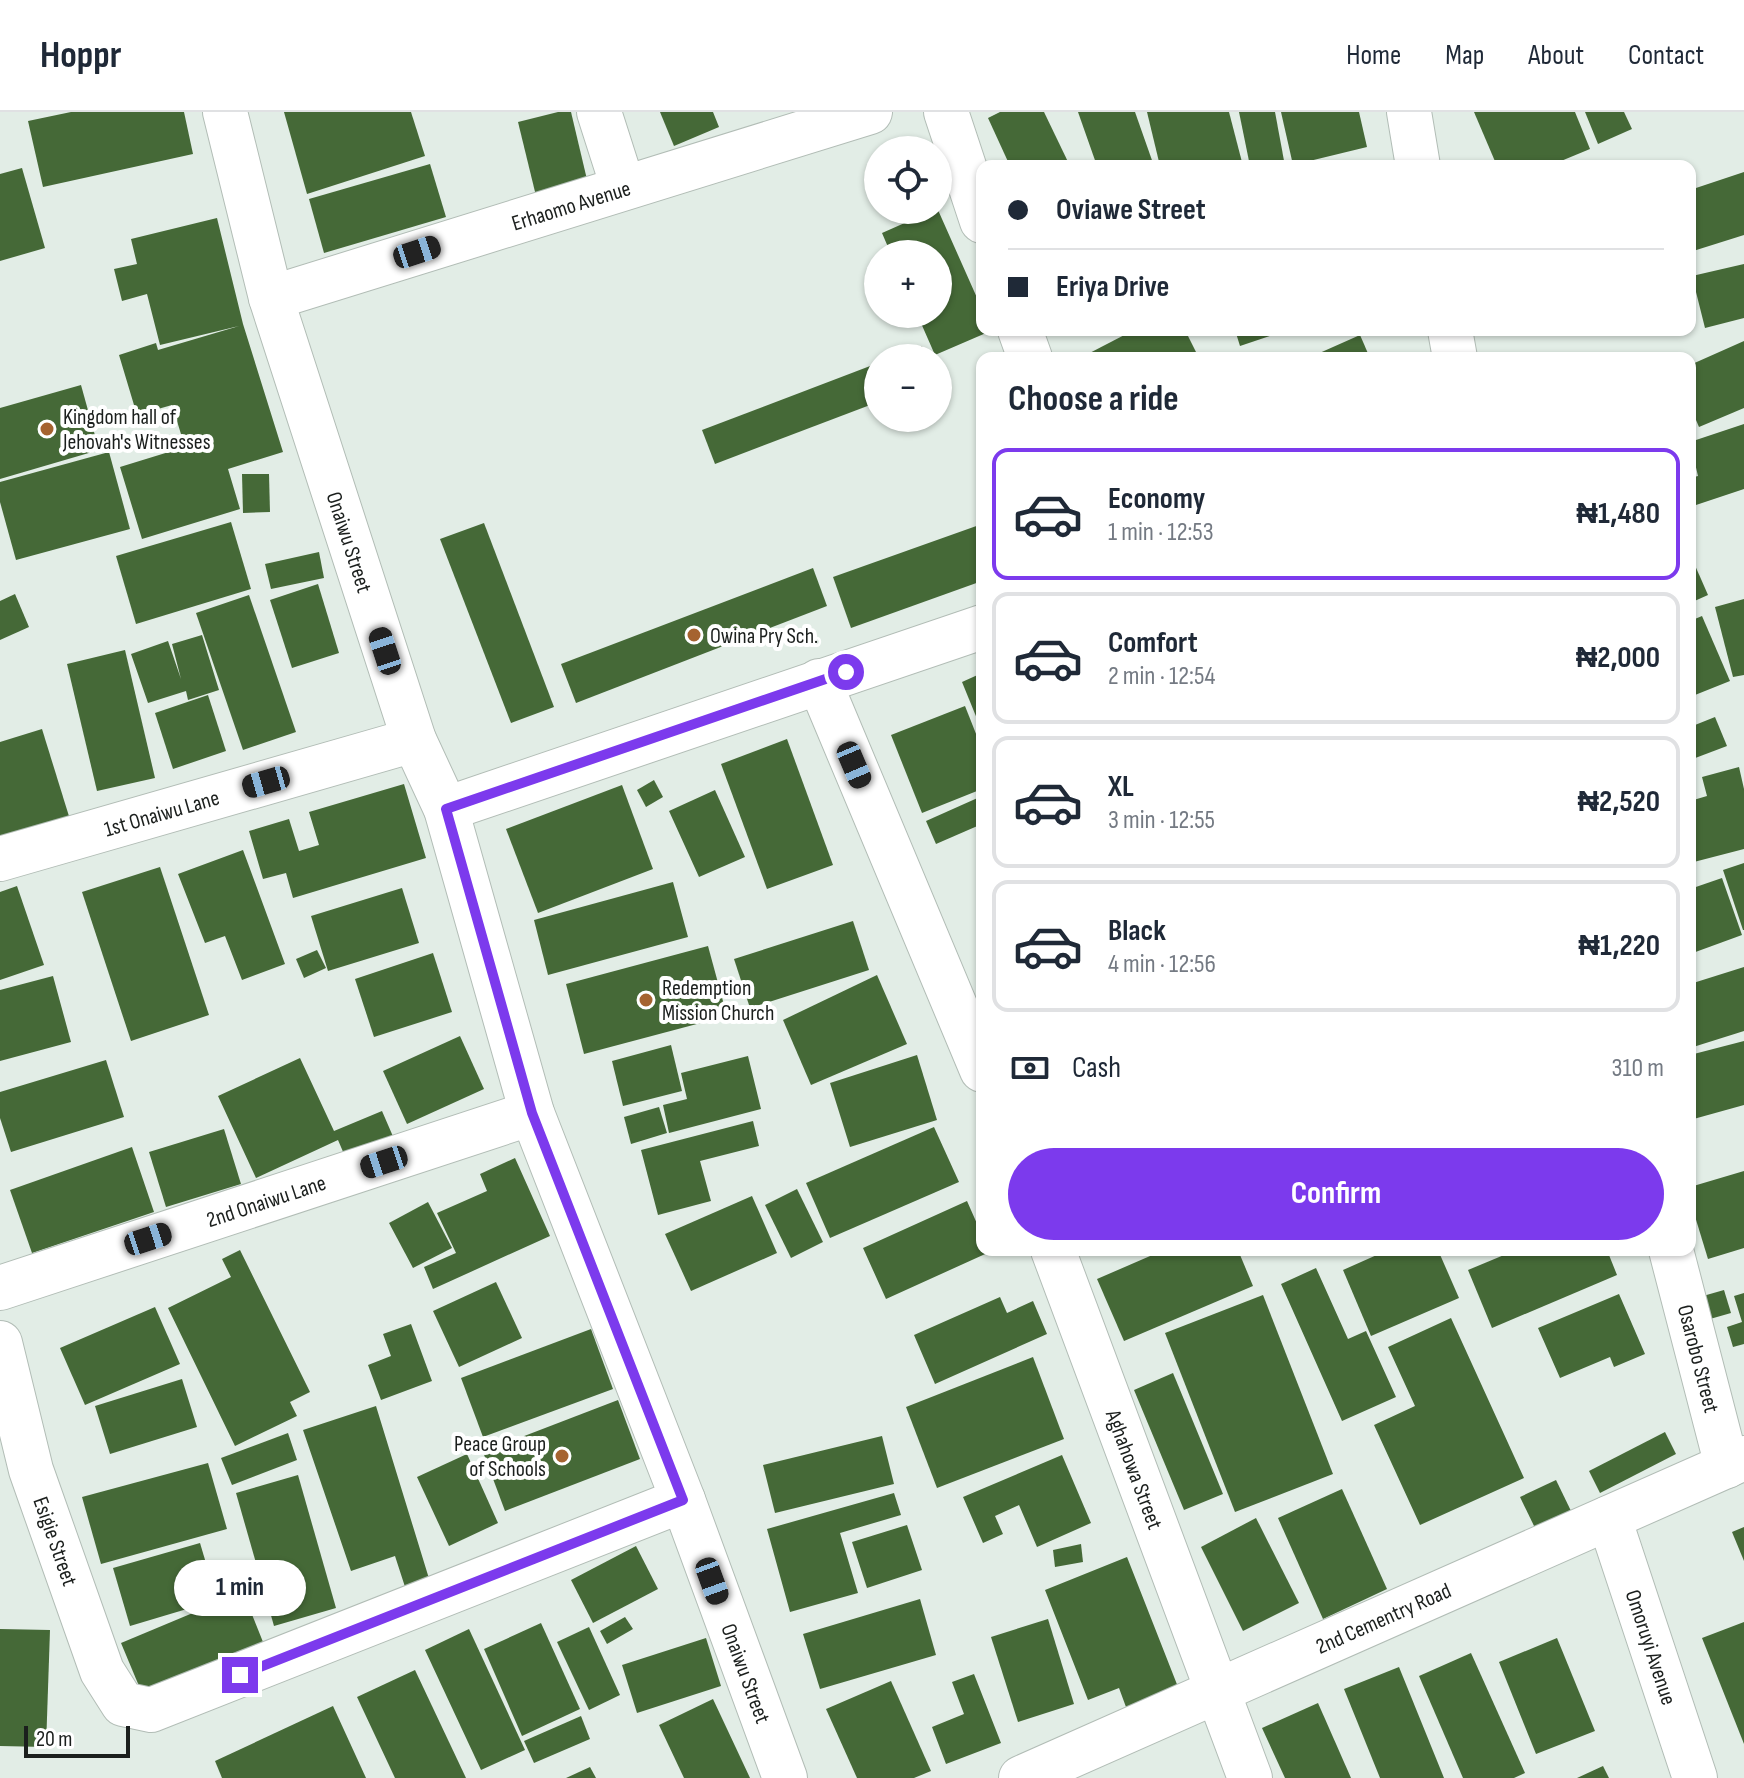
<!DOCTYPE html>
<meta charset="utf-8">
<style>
:root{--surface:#fff;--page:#f6f6f7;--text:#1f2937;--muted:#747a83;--line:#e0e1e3;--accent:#7c3aed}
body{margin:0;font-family:"Sofia Sans Condensed",sans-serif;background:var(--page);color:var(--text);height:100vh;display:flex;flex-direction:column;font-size:30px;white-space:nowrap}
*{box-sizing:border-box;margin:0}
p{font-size:26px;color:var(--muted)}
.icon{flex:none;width:44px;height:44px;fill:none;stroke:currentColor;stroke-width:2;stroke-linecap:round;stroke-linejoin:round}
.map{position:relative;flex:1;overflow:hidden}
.panel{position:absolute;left:976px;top:240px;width:720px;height:904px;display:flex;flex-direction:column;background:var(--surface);border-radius:16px;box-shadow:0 2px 6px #0004}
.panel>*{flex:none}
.top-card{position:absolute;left:976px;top:48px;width:720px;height:176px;border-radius:16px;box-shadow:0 2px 6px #0004;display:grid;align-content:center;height:176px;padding:0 32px;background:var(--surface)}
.tools{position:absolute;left:864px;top:24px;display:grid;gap:16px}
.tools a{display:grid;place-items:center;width:88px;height:88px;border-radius:50%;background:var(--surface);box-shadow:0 2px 6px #0004;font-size:40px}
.scale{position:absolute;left:24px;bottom:20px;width:106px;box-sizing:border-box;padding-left:8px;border:4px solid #1b1f1d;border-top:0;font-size:22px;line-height:28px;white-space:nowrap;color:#1b1f1d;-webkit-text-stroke:6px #fff;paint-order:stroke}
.end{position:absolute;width:36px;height:36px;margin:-18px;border:10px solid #7c3aed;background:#fff;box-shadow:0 0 0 4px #fff}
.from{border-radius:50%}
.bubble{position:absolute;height:56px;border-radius:28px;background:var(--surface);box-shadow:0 2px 6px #0004;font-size:26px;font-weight:700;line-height:56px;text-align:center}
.car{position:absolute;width:24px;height:48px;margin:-24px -12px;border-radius:10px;box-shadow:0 0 6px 2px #0007;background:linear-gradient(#222 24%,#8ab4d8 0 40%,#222 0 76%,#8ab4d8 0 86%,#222 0)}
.top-card b{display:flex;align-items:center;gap:28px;height:76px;font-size:30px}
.top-card b+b{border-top:2px solid var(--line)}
.top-card i{width:20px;height:20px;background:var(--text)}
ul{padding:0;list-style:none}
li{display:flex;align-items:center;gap:24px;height:132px;margin:0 16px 12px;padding:0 16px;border:4px solid var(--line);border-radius:16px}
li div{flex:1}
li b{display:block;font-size:30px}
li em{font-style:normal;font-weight:700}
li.active{border-color:var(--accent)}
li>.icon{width:72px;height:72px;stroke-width:1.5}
h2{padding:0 32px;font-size:36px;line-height:96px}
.pay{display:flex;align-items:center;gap:20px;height:88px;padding:0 32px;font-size:30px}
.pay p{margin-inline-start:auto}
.action{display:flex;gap:16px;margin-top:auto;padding:16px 32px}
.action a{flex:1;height:92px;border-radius:48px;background:var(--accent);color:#fff;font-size:32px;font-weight:700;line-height:92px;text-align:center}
header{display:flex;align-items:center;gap:48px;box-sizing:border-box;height:112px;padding:0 40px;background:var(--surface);border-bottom:2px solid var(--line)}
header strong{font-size:38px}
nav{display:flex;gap:44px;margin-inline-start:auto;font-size:28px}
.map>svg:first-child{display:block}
</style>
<header>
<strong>Hoppr</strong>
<nav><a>Home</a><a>Map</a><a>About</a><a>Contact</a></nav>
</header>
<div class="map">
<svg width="1744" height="1666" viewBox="0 0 1744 1666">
<rect width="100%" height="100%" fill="#e2ede6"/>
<g fill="#456937">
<polygon points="71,0 184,0 193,42 43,75 28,9"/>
<polygon points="284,0 411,0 425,44 307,82"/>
<polygon points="558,0 571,0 589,76 537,88 518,10"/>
<polygon points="660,0 713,0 719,15 674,34"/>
<polygon points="1000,0 1044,0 1070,54 1010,54 988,6"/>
<polygon points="1078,0 1135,0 1154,54 1097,54"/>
<polygon points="1147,0 1229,0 1243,54 1160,54"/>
<polygon points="1239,0 1275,0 1285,54 1250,54"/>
<polygon points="1281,0 1359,0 1367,35 1293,53"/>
<polygon points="1474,0 1575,0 1590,37 1549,54 1497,54"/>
<polygon points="1585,0 1624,0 1632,17 1598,32"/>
<polygon points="430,52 446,105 324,141 309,87"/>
<polygon points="22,56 45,136 0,149 0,62"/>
<polygon points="1744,60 1744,123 1690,140 1690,78"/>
<polygon points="934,98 938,98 982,197 982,218 993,218 935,243 917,202 938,202 938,142 891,142 882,121"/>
<polygon points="217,106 243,212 283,340 228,357 240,397 142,427 120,355 185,335 172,293 137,303 119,243 156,231 158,238 239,214 160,233 147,182 122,189 114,157 137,152 131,127"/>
<polygon points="1744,152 1744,206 1705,216 1692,164"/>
<polygon points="1134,218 1185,218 1199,246 1080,246"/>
<polygon points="1235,218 1285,218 1285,219 1240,234"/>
<polygon points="1360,223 1370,246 1316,246 1315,243"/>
<polygon points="1744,229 1744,296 1699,315 1690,294 1690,253"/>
<polygon points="922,234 926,246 891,246"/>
<polygon points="878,251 878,290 715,352 702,318"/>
<polygon points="81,273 99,338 0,367 0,296"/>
<polygon points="1744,312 1744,377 1690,395 1690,366 1698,364 1690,330"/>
<polygon points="109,340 130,417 16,448 0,390 0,370"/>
<polygon points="242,362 269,362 270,400 243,401"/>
<polygon points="231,410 251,477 136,512 116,444"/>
<polygon points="484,411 554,595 511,611 440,427"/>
<polygon points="982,412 982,469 851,516 833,465"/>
<polygon points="319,440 324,466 271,477 265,452"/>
<polygon points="1690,442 1708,483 1690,491"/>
<polygon points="813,456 827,494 576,591 561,552"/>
<polygon points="318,472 339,541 292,556 270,488"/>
<polygon points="15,482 29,515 0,528 0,489"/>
<polygon points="249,483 296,620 243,638 196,501"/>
<polygon points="1744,487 1744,563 1733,565 1715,495"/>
<polygon points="1702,504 1730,569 1690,585 1690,509"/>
<polygon points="202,523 219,578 188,588 186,579 148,591 131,542 168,529 181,567 172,532"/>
<polygon points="125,538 155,666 97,679 67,552"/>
<polygon points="982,561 982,619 962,570"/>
<polygon points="208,583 226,639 173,657 155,601"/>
<polygon points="965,594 982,637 982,677 922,701 891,623"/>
<polygon points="1715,605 1727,634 1690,648 1690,615"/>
<polygon points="42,617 72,714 0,736 0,630"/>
<polygon points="787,627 833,753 767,777 721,652"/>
<polygon points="1739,655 1744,677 1744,737 1690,751 1690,689 1707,684 1702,665"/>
<polygon points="654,668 663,685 646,695 637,678"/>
<polygon points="404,672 426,746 293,786 286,761 263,767 249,719 289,707 299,739 319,733 309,700"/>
<polygon points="622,673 653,757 538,801 506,717"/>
<polygon points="715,678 745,745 699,765 669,699"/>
<polygon points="982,684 982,712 936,732 926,709"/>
<polygon points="243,738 285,852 242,868 225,824 205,831 178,762"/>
<polygon points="1744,751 1744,818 1743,818 1723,758"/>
<polygon points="160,755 209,903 131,929 82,780"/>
<polygon points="1722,766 1742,823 1690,842 1690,777"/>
<polygon points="673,770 688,825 548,863 534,808"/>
<polygon points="17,774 44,853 0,868 0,780"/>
<polygon points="402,776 419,831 328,859 311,804"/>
<polygon points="853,809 869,858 750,896 734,847"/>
<polygon points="708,834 727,904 584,942 566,872"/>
<polygon points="317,838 326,856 304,866 296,847"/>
<polygon points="433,841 452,900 374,925 355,867"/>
<polygon points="1744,855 1744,919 1690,936 1690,872"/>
<polygon points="877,863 907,932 811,973 783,908"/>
<polygon points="53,864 71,930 0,949 0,878"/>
<polygon points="460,924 484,977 407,1012 383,959"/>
<polygon points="1744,929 1744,993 1690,1008 1690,943"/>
<polygon points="671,933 682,979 623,994 612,949"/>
<polygon points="917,943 937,1008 850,1035 830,971"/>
<polygon points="748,944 761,997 669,1021 663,993 687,987 681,961"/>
<polygon points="300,946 334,1019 382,999 398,1036 350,1056 338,1028 256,1066 218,984"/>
<polygon points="106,948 124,1005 11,1040 0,1006 0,980"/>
<polygon points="659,995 667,1021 631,1032 624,1005"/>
<polygon points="753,1009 759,1034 700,1049 711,1089 658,1103 641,1038"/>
<polygon points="934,1015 959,1070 830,1126 806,1071"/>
<polygon points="224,1017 241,1072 166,1095 149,1040"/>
<polygon points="132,1035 154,1100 32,1141 10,1078"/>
<polygon points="515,1046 550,1124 433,1177 424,1155 456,1141 437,1101 487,1079 480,1062"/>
<polygon points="1744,1059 1744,1136 1708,1147 1690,1088 1690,1075"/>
<polygon points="797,1077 823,1130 791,1146 765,1093"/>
<polygon points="752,1084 777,1141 691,1179 665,1122"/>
<polygon points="967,1089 982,1123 982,1138 994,1138 886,1187 863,1136"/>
<polygon points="428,1090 452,1136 413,1156 389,1111"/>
<polygon points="240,1138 310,1280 290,1290 297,1304 235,1334 168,1196 231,1165 222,1147"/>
<polygon points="1164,1138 1238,1138 1253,1174 1124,1229 1097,1167"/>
<polygon points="1388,1138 1438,1138 1459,1186 1371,1224 1343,1158"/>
<polygon points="1516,1138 1607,1138 1617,1163 1492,1216 1468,1158"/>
<polygon points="1316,1156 1348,1227 1366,1219 1396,1285 1342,1309 1281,1172"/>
<polygon points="496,1170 522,1226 459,1255 433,1199"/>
<polygon points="1724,1178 1731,1201 1710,1207 1703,1184"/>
<polygon points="1744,1181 1744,1232 1733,1235 1727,1215 1742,1210 1734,1184"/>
<polygon points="1619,1182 1645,1242 1614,1255 1610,1245 1560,1266 1538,1216"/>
<polygon points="1263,1183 1333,1362 1235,1400 1165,1221"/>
<polygon points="1000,1185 1007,1201 1033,1189 1047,1222 935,1272 914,1223"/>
<polygon points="155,1195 180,1252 85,1293 60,1236"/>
<polygon points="1451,1206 1524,1366 1420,1413 1374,1313 1415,1294 1388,1235"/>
<polygon points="411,1212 432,1269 381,1288 368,1253 391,1244 383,1222"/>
<polygon points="591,1217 613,1277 483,1325 461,1266"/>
<polygon points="1033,1245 1064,1327 937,1376 906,1295"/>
<polygon points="1173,1261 1223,1382 1184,1398 1134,1278"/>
<polygon points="182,1267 197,1315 110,1342 95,1294"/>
<polygon points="618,1288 640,1347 505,1399 483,1340"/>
<polygon points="376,1294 431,1473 407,1481 395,1444 351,1459 303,1318"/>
<polygon points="1665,1320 1676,1342 1600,1381 1589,1359"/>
<polygon points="288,1321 297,1348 232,1373 221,1346"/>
<polygon points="882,1324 894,1372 775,1401 763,1353"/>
<polygon points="467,1342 498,1411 449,1434 417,1365"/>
<polygon points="1062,1343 1091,1411 1037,1435 1019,1393 995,1404 1003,1422 983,1431 963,1385"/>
<polygon points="208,1351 227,1417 101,1452 82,1385"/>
<polygon points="298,1363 336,1496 274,1514 236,1381"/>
<polygon points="1556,1368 1572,1401 1536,1418 1520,1385"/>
<polygon points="1342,1377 1387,1477 1323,1507 1278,1406"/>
<polygon points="894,1381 901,1403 840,1421 858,1481 790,1500 767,1417"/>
<polygon points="1256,1406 1299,1491 1243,1519 1201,1435"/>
<polygon points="907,1413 922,1458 867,1476 852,1430"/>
<polygon points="1744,1415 1744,1449 1732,1420"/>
<polygon points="200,1431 217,1488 130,1514 113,1456"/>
<polygon points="1081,1432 1083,1450 1055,1455 1053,1438"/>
<polygon points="636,1434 658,1477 593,1511 571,1468"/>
<polygon points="1127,1445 1178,1575 1126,1595 1119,1576 1088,1588 1045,1478"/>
<polygon points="243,1480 265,1535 144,1586 121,1531"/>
<polygon points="920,1487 936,1543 820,1577 803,1522"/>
<polygon points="625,1505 633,1517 607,1532 600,1519"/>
<polygon points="1048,1507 1074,1592 1018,1610 991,1525"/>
<polygon points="1744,1510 1744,1632 1702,1526"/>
<polygon points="541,1511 580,1597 522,1624 484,1537"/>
<polygon points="589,1515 620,1583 589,1598 557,1530"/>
<polygon points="0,1517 50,1518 46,1635 0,1634"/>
<polygon points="469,1517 525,1638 481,1658 425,1538"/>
<polygon points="706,1526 721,1574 637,1601 622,1553"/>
<polygon points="1557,1526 1595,1619 1536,1642 1499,1550"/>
<polygon points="1471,1541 1525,1661 1514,1666 1463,1666 1419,1564"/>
<polygon points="1399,1555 1444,1666 1380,1666 1344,1577"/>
<polygon points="415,1558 466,1666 395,1666 357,1585"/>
<polygon points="974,1562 1001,1631 946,1652 932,1615 964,1602 952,1570"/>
<polygon points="891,1569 931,1659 914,1666 857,1666 826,1597"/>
<polygon points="713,1587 750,1666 684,1666 659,1613"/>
<polygon points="1318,1591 1351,1666 1285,1666 1262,1616"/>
<polygon points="333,1594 366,1666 222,1666 215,1649"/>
<polygon points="581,1604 590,1627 534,1651 524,1629"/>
<polygon points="1603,1654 1609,1666 1577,1666"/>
<polygon points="590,1655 596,1666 566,1666"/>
</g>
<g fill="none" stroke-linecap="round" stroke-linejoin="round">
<defs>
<g id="minor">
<path id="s1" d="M 225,0 L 271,186 L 414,628 L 446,697 L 532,1001 L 683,1388 L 785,1666"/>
<polyline points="599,0 623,75"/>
<polyline points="946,0 982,109"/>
<polyline points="1409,0 1418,54"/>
<path id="s2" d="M 271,186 L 870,0"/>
<polyline points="1020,218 1030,246"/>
<polyline points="1450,218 1455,246"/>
<polyline points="819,569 982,958"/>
<polyline points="446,697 982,515"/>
<path id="s3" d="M 0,747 L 414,628"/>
<path id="s4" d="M 1053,1138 L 1250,1666"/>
<path id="s5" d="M 1671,1138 L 1727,1354"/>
<path id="s6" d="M 0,1176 L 532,1001"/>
<path id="s7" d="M 0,1231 L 31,1358 L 102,1559 L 123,1592 L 151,1598 L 683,1388"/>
<path id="s8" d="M 1609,1406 L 1695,1666"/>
<path id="s9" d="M 1021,1666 L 1744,1346"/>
</g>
</defs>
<use href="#minor" stroke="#b2bdb6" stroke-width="46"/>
<use href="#minor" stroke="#fff" stroke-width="44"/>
</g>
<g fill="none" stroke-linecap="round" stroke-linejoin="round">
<polyline stroke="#7c3aed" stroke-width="10" points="240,1563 683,1388 532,1001 446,697 846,560"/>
</g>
<g fill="#a56330" stroke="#fff" stroke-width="3">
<circle cx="47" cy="317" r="8"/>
<circle cx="694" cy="523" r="8"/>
<circle cx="646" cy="888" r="8"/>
<circle cx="562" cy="1344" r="8"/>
</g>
<g text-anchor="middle" stroke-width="8" stroke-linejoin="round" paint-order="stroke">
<g font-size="22" fill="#1b1f1d" stroke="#fff">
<text dy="8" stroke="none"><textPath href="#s2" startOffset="314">Erhaomo Avenue</textPath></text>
<text dy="8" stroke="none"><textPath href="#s1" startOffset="448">Onaiwu Street</textPath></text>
<text dy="8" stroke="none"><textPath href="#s3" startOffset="168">1st Onaiwu Lane</textPath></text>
<text dy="8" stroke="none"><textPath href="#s6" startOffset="280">2nd Onaiwu Lane</textPath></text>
<text dy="8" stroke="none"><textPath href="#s5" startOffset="112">Osarobo Street</textPath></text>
<text dy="8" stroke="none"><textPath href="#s4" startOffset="234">Aghahowa Street</textPath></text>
<text dy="8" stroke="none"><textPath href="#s7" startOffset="206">Esigie Street</textPath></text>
<text dy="8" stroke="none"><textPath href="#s9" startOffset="396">2nd Cementry Road</textPath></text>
<text dy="8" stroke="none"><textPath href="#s8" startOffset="136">Omoruyi Avenue</textPath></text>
<text dy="8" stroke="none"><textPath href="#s1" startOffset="1648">Onaiwu Street</textPath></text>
</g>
<g font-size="22" fill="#1b1f1d" stroke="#fff" text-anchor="start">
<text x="63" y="312">Kingdom hall of<tspan x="63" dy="25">Jehovah's Witnesses</tspan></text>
<text x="710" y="531">Owina Pry Sch.</text>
<text x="662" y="883">Redemption<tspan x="662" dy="25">Mission Church</tspan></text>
<text x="546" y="1339" text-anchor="end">Peace Group<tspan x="546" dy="25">of Schools</tspan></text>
</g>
</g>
</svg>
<div class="tools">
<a><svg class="icon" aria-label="locate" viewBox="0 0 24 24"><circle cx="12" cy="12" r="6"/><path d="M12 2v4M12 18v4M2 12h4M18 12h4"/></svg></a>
<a>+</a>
<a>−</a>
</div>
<div class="scale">20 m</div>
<i class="end from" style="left:846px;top:560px"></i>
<i class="end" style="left:240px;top:1563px"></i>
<div class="bubble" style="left:174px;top:1448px;width:132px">1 min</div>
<i class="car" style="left:417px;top:140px;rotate:72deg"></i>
<i class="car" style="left:385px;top:539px;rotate:342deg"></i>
<i class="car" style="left:854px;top:653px;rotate:157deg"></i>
<i class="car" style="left:266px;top:670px;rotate:254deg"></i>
<i class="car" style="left:384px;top:1050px;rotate:252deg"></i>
<i class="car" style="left:148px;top:1127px;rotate:72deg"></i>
<i class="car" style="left:712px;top:1469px;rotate:160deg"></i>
<div class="top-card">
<b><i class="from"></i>Oviawe Street</b>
<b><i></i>Eriya Drive</b>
</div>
<section class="panel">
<h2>Choose a ride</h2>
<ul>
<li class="active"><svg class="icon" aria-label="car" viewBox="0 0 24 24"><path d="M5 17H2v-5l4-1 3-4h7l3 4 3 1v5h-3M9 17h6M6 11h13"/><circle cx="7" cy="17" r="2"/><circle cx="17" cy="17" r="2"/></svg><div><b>Economy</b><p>1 min · 12:53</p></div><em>₦1,480</em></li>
<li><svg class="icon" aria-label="car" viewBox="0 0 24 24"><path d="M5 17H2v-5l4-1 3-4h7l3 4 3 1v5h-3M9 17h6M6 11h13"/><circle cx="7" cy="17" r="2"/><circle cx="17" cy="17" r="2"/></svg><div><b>Comfort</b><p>2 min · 12:54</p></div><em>₦2,000</em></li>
<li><svg class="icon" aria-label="car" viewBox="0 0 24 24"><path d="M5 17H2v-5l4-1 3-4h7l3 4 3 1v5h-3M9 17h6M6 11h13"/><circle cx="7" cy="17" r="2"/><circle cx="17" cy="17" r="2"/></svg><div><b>XL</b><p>3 min · 12:55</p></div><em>₦2,520</em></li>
<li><svg class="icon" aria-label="car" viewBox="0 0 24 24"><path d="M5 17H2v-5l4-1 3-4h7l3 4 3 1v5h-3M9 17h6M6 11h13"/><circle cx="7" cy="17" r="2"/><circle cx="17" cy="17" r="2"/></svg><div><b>Black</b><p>4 min · 12:56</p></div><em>₦1,220</em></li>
</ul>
<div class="pay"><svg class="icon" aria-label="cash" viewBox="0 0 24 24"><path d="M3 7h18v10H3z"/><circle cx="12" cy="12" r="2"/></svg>Cash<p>310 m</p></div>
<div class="action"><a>Confirm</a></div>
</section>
</div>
